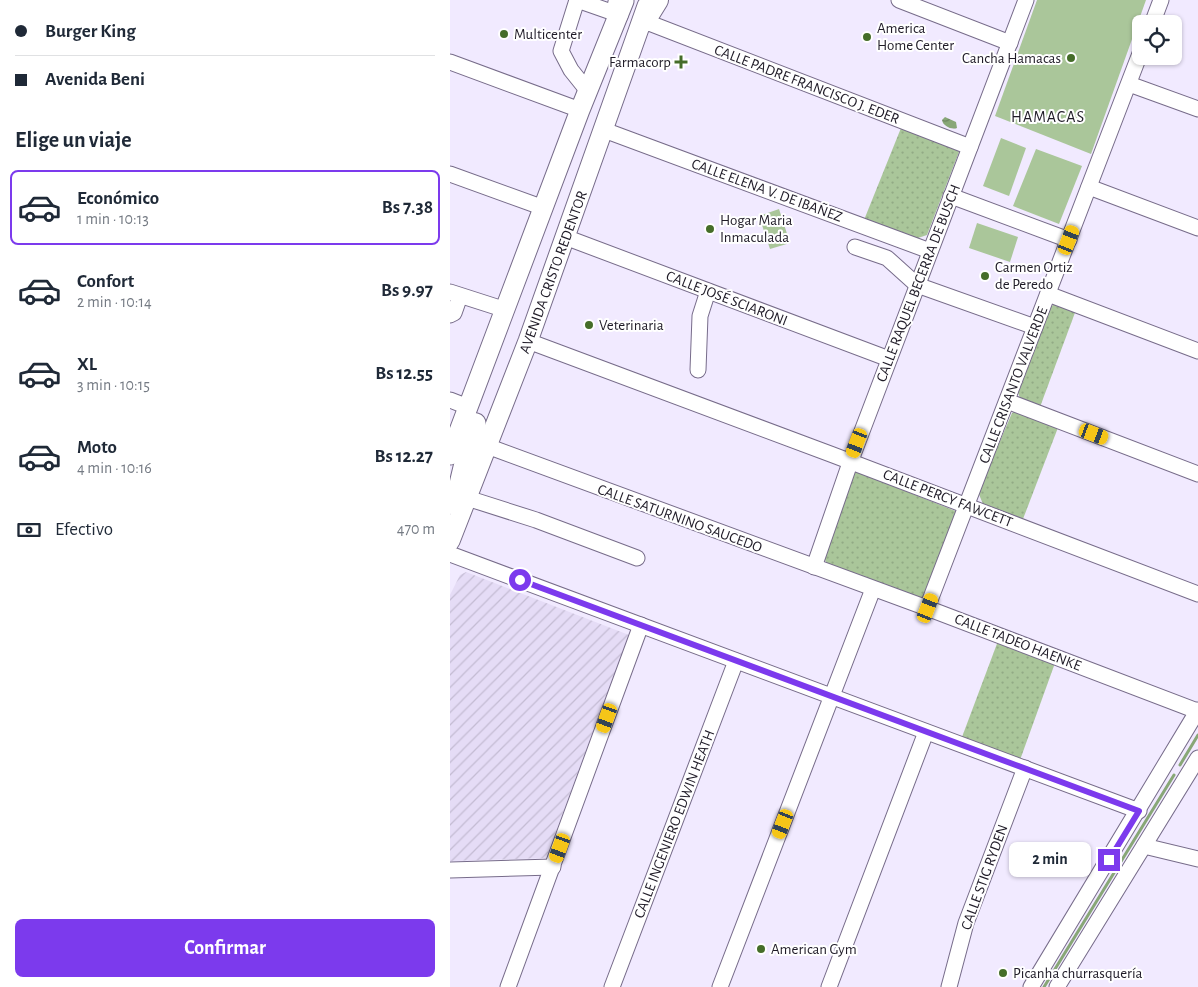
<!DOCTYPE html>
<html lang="es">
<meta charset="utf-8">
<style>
:root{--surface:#fff;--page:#f6f6f7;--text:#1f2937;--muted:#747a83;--line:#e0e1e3;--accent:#7c3aed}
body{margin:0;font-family:"Alegreya Sans",sans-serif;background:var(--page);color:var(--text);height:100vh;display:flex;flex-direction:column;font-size:19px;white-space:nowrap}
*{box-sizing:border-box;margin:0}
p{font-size:16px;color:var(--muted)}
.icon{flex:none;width:28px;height:28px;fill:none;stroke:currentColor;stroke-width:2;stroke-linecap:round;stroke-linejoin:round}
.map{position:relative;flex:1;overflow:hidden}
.side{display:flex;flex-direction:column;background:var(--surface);width:450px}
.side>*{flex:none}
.top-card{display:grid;align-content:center;height:110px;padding:0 15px;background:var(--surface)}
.tools{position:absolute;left:682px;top:15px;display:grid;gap:10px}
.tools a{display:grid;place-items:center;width:50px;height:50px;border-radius:8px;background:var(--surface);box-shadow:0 1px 4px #0004;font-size:25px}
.end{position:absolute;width:22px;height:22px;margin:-11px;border:6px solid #7c3aed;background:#fff;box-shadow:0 0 0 2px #fff}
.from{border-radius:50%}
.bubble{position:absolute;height:35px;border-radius:8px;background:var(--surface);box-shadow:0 1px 4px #0004;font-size:16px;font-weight:600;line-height:35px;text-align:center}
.car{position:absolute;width:15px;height:30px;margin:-15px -8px;border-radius:6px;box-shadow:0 0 4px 1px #0007;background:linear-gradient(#f5c518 24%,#345 0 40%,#f5c518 0 76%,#345 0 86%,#f5c518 0)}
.top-card b{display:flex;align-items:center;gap:18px;height:48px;font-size:19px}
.top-card b+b{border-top:1px solid var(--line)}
.top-card i{width:12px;height:12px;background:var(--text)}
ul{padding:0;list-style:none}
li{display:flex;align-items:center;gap:15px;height:75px;margin:0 10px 8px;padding:0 5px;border:2px solid transparent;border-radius:8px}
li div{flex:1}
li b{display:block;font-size:19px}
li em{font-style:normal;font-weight:600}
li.selected{border-color:var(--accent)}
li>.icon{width:45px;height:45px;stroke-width:1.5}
h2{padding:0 15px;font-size:22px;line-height:60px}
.pay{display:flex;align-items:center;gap:12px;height:55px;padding:0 15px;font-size:19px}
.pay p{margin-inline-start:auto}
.primary-button{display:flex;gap:10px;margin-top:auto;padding:10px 15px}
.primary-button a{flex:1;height:58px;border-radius:8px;background:var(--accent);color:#fff;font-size:20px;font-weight:600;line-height:58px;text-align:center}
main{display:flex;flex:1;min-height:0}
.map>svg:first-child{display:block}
</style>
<main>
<section class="side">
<div class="top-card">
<b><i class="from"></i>Burger King</b>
<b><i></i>Avenida Beni</b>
</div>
<h2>Elige un viaje</h2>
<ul>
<li class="selected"><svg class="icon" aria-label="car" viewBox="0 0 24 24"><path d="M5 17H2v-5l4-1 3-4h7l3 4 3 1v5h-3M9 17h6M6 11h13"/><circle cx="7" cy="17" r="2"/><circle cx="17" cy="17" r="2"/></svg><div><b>Económico</b><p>1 min · 10:13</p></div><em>Bs 7.38</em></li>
<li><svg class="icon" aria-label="car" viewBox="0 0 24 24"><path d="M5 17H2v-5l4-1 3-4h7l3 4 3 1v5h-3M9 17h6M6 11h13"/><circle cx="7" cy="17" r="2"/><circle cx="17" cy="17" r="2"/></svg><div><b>Confort</b><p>2 min · 10:14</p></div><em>Bs 9.97</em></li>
<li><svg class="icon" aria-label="car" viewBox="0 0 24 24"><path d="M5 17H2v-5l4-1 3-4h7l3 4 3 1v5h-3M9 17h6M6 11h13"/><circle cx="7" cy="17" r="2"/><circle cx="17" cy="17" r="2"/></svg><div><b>XL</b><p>3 min · 10:15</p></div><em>Bs 12.55</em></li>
<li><svg class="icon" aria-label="car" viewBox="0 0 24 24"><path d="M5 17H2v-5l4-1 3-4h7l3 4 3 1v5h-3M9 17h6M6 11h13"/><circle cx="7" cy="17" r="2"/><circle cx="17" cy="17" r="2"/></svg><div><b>Moto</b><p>4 min · 10:16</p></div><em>Bs 12.27</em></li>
</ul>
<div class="pay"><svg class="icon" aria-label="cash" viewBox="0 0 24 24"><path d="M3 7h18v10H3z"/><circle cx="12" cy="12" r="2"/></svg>Efectivo<p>470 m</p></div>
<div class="primary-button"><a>Confirmar</a></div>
</section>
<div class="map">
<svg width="748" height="987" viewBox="0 0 748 987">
<defs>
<pattern id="industrial-furrows" width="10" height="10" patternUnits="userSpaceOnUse" patternTransform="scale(1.25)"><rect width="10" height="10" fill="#e5dcf6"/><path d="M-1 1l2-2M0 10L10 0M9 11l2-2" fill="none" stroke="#c4bcd3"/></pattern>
<pattern id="park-dots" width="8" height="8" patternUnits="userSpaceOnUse" patternTransform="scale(1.25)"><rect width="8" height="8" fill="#aac69a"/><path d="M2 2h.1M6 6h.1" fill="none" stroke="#92aa85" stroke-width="1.8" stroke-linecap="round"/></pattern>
<pattern id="water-waves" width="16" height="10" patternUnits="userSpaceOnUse" patternTransform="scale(1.25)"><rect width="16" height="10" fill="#88a777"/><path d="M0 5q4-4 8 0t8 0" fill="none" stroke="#6f8762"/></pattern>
</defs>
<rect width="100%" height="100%" fill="#f1eaff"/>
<polygon fill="url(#industrial-furrows)" points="16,572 179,635 96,858 0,861 0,595 10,575"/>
<g fill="#aac69a">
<polygon points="587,0 696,0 641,154 545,116"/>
<polygon points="551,138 576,148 559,196 533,186"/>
<polygon points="586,149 632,166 609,224 563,206"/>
<polygon points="329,209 340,243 320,249 309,216"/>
<polygon points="527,223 568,237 560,262 519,248"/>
</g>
<g fill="url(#park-dots)">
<polygon points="451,128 507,147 509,152 477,235 465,239 414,220"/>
<polygon points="604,304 626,310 590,407 570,398 568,393 601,307"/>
<polygon points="567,410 609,425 573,519 533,504 528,492 562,413"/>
<polygon points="405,471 508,512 476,598 472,600 377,564 374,558 400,474"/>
<polygon points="548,641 605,663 570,760 512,737"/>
</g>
<path fill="url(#water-waves)" d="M 495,117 L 506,122 L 507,128 C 501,130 493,126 492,120 Z"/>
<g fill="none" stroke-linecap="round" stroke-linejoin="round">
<g stroke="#88a777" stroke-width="3">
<polyline points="730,765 748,735"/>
<polyline points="594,987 724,775"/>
</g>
<defs>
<g id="minor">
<polyline points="127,0 111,51 121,70 137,90"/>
<polyline points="127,0 167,14"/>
<polyline points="449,0 560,43"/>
<polyline points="194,21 520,147"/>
<polyline points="702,24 711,0"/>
<polyline points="0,62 130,110"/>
<polyline points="679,84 748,109"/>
<polyline points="154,130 480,251"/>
<polyline points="0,174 94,208"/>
<polyline points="639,187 748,228"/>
<polyline points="501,196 619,240"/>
<polyline points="115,237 439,359"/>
<polyline points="405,247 437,258 467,285 585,327"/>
<polyline points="0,292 56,310"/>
<polyline points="598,294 748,351"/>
<polyline points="0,315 4,313 10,296"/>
<path d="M 78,341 C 302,424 525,508 748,594"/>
<polyline points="248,370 250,316 258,291"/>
<polyline points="0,400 18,407"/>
<polyline points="557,401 748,474"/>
<polyline points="37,446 477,608 747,711"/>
<polyline points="17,498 86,520 187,558"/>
<polyline points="0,554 689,811"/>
<polyline points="364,567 401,460 576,0"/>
<polyline points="477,608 691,51"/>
<polyline points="694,846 748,859"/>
<polyline points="0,870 103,867"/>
<polyline points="58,987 191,625"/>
<polyline points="162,987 286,661"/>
<polyline points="270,987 423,589"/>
<polyline points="379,987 476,732"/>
<polyline points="499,987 516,923 575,768"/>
<polyline points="581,987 748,710"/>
<polyline points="607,987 748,758"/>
</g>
<g id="major">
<polyline points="0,455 130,110 174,1"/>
<polyline points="4,505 15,459 26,430 26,423 18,421 9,433"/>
<polyline points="0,541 78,341 197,6"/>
</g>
<g id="highway">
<polyline points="167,14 170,0"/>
<polyline points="194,21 207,0"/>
</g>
</defs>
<use href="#minor" stroke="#776c8a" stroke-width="17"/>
<use href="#major" stroke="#776c8a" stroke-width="21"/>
<use href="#highway" stroke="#776c8a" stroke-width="24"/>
<use href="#minor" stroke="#fff" stroke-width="15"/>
<use href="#major" stroke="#fff" stroke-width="19"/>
<use href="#highway" stroke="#fff" stroke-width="22"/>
</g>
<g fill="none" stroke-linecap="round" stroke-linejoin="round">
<polyline stroke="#7c3aed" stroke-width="6" points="70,580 689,811 659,860"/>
</g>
<g fill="#456d29" stroke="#fff" stroke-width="2">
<circle cx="54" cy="34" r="5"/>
<circle cx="417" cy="37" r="5"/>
<circle cx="621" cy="58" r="5"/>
<path d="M228.5 54.5h5v5h5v5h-5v5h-5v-5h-5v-5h5z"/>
<circle cx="260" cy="229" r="5"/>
<circle cx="535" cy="276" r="5"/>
<circle cx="139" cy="325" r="5"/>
<circle cx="311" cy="949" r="5"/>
<circle cx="553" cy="973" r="5"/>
</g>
<g text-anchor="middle" stroke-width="4" stroke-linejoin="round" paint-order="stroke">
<g font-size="15" fill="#1f1b27" stroke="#fff" text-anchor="start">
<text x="427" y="33">America<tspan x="427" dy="17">Home Center</tspan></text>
<text x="64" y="39">Multicenter</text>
<text x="611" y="63" text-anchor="end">Cancha Hamacas</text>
<text x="221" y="67" text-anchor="end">Farmacorp</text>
<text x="270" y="225">Hogar Maria<tspan x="270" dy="17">Inmaculada</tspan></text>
<text x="545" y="272">Carmen Ortiz<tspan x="545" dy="17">de Peredo</tspan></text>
<text x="149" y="330">Veterinaria</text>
<text x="321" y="954">American Gym</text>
<text x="563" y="978">Picanha churrasquería</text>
</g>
<g font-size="15" fill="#1f1b27" stroke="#fff">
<text transform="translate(357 84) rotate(21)" y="5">CALLE PADRE FRANCISCO J. EDER</text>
<text transform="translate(317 190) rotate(20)" y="5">CALLE ELENA V. DE IBAÑEZ</text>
<text transform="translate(103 272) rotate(-70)" y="5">AVENIDA CRISTO REDENTOR</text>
<text transform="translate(468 283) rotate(-69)" y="5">CALLE RAQUEL BECERRA DE BUSCH</text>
<text transform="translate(277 298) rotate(21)" y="5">CALLE JOSÉ SCIARONI</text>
<text transform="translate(563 385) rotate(-69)" y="5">CALLE CRISANTO VALVERDE</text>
<text transform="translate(498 498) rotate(21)" y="5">CALLE PERCY FAWCETT</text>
<text transform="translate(230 518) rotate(20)" y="5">CALLE SATURNINO SAUCEDO</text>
<text transform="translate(568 642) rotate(21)" y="5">CALLE TADEO HAENKE</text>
<text transform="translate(224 824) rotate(-69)" y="5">CALLE INGENIERO EDWIN HEATH</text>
<text transform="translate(534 877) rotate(-70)" y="5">CALLE STIG RYDEN</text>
</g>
<g font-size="16" letter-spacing="1" fill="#1f1b27" stroke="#fff">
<text x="598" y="122">HAMACAS</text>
</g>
</g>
</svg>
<div class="tools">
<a><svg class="icon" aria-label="locate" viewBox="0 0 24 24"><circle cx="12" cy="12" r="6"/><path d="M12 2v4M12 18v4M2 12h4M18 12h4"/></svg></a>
</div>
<i class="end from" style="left:70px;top:580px"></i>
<i class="end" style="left:659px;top:860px"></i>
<div class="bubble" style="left:559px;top:842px;width:82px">2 min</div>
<i class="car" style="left:619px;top:240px;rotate:21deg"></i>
<i class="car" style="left:644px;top:434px;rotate:111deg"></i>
<i class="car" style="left:407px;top:443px;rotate:201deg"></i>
<i class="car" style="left:478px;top:608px;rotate:21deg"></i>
<i class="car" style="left:157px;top:718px;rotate:200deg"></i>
<i class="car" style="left:333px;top:824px;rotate:201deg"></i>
<i class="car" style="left:110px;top:848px;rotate:200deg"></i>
</div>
</main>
